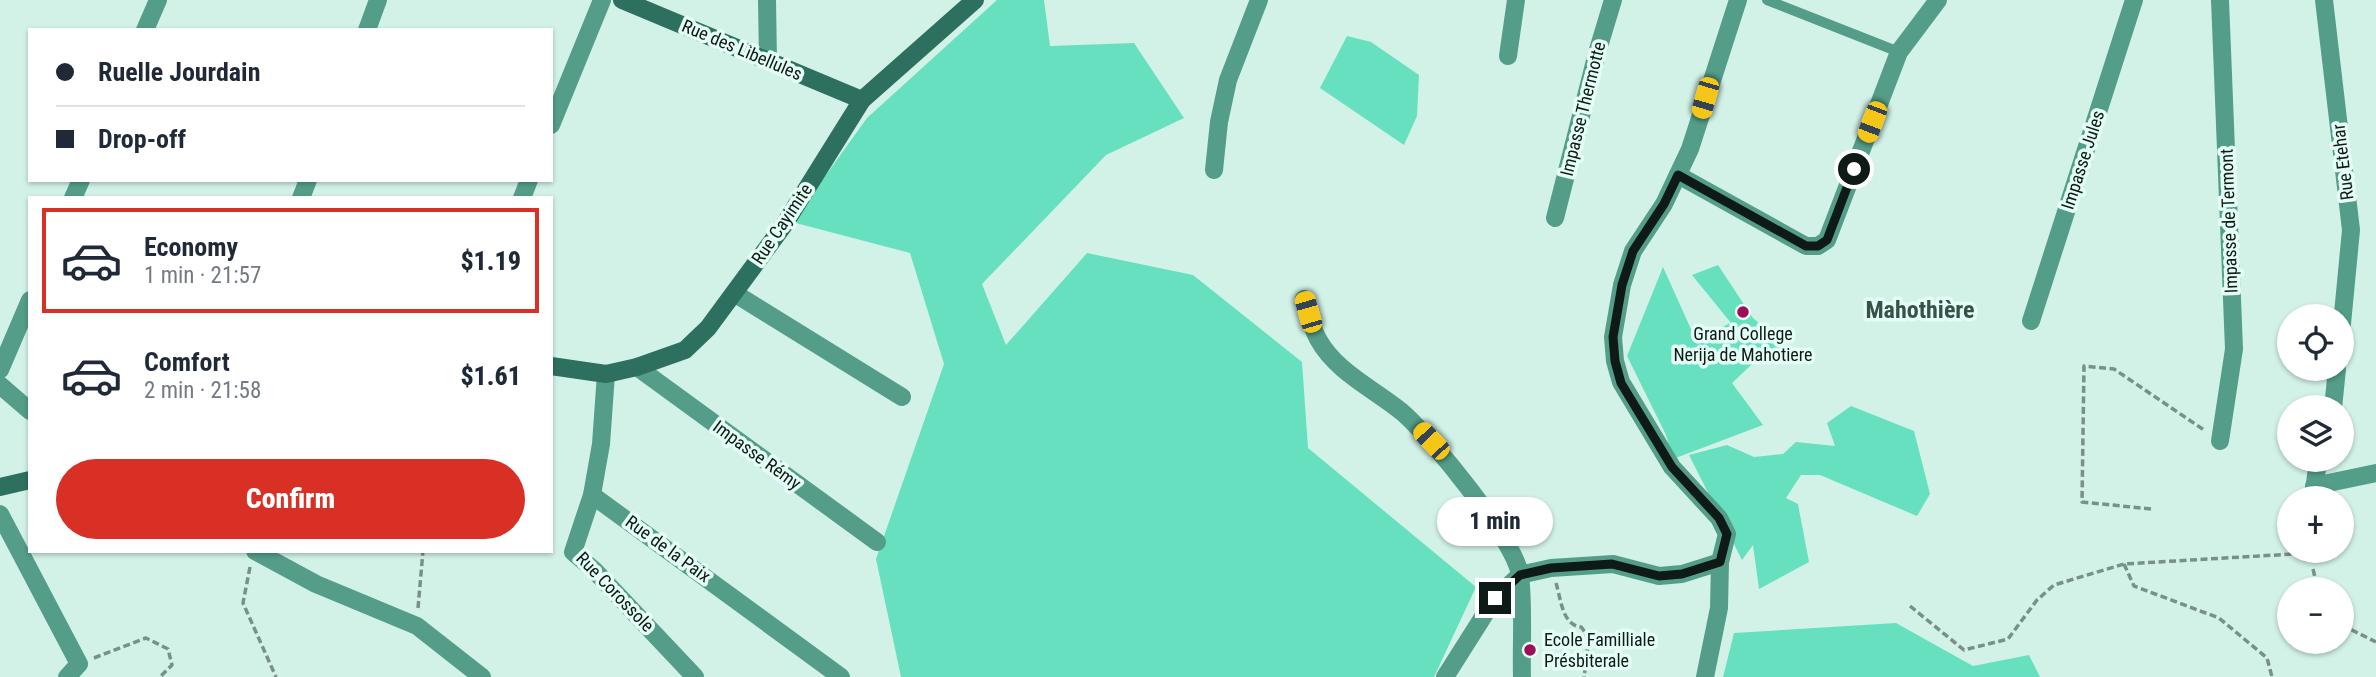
<!DOCTYPE html>
<meta charset="utf-8">
<style>
:root{--surface:#fff;--page:#f6f6f7;--text:#1f2937;--muted:#747a83;--line:#e0e1e3;--accent:#d93025}
body{margin:0;font-family:"Roboto Condensed",sans-serif;background:var(--page);color:var(--text);height:100vh;display:flex;flex-direction:column;font-size:26px;white-space:nowrap}
*{box-sizing:border-box;margin:0}
p{font-size:23px;color:var(--muted)}
.icon{flex:none;width:38px;height:38px;fill:none;stroke:currentColor;stroke-width:2;stroke-linecap:round;stroke-linejoin:round}
.map{position:relative;flex:1;overflow:hidden}
.drawer{position:absolute;left:28px;top:196px;width:525px;height:357px;display:flex;flex-direction:column;background:var(--surface);border-radius:0px;box-shadow:0 2px 5px #0004}
.drawer>*{flex:none}
.hud{position:absolute;left:28px;top:28px;width:525px;height:154px;border-radius:0px;box-shadow:0 2px 5px #0004;display:grid;align-content:center;height:154px;padding:0 28px;background:var(--surface)}
.tools{position:absolute;left:2277px;top:304px;display:grid;gap:14px}
.tools a{display:grid;place-items:center;width:77px;height:77px;border-radius:50%;background:var(--surface);box-shadow:0 2px 5px #0004;font-size:35px}
.end{position:absolute;width:32px;height:32px;margin:-16px;border:9px solid #0e1a16;background:#fff;box-shadow:0 0 0 4px #fff}
.from{border-radius:50%}
.bubble{position:absolute;height:49px;border-radius:24px;background:var(--surface);box-shadow:0 2px 5px #0004;font-size:23px;font-weight:800;line-height:49px;text-align:center}
.car{position:absolute;width:21px;height:42px;margin:-21px -10px;border-radius:9px;box-shadow:0 0 5px 2px #0007;background:linear-gradient(#f5c518 24%,#345 0 40%,#f5c518 0 76%,#345 0 86%,#f5c518 0)}
.hud b{display:flex;align-items:center;gap:24px;height:66px;font-size:26px}
.hud b+b{border-top:2px solid var(--line)}
.hud i{width:18px;height:18px;background:var(--text)}
ul{padding:12px 0 0;list-style:none}
li{display:flex;align-items:center;gap:21px;height:105px;margin:0 14px 10px;padding:0 14px;border:4px solid transparent;border-radius:0px}
li div{flex:1}
li b{display:block;font-size:26px}
li em{font-style:normal;font-weight:800}
li.selected{border-color:var(--accent)}
li>.icon{width:63px;height:63px;stroke-width:1.5}
.button{display:flex;gap:14px;margin-top:auto;padding:14px 28px}
.button a{flex:1;height:80px;border-radius:42px;background:var(--accent);color:#fff;font-size:28px;font-weight:800;line-height:80px;text-align:center}
.map>svg:first-child{display:block}
</style>
<div class="map">
<svg width="2376" height="677" viewBox="0 0 2376 677">
<rect width="100%" height="100%" fill="#d2f2e8"/>
<g fill="#67e0c0">
<polygon points="997,0 1044,0 1050,46 1134,43 1184,118 1106,155 982,284 1006,345 1087,253 1193,275 1302,362 1308,448 1476,587 1434,677 901,677 876,559 944,364 910,253 792,222 867,118"/>
<polygon points="1347,36 1371,42 1419,75 1417,116 1404,145 1320,88"/>
<polygon points="1718,265 1753,318 1788,347 1765,352 1732,383 1763,425 1673,459 1666,435 1627,356 1663,267 1695,338 1731,323 1692,275"/>
<polygon points="1851,406 1914,431 1930,494 1917,516 1820,475 1801,475 1786,498 1798,504 1809,562 1759,589 1753,545 1742,560 1689,455 1727,445 1754,457 1783,454 1796,442 1835,446 1827,423"/>
<polygon points="1896,623 1973,666 2029,655 2040,677 1723,677 1734,633"/>
</g>
<g fill="none" stroke-linecap="round" stroke-linejoin="round">
<g stroke="#799089" stroke-width="3.5" stroke-dasharray="7 3.5" stroke-linecap="butt">
<polyline points="2151,509 2082,502 2084,366 2114,369 2204,430"/>
<polyline points="2124,564 2134,586 2219,618 2267,658 2272,677"/>
<polyline points="250,567 243,603 276,677"/>
<polyline points="2313,569 2318,590"/>
<path d="M 1556,583 C 1561,599 1562,625 1581,627 C 1592,638 1586,662 1584,677"/>
<polyline points="1910,606 1964,650 2008,639 2037,600 2054,585 2124,564 2293,554"/>
<polyline points="418,608 423,551"/>
<polyline points="2342,625 2376,642"/>
<polyline points="94,658 146,638 168,649 172,665 160,677"/>
</g>
<polyline stroke="#549e89" stroke-width="10" points="1767,0 1899,52"/>
<g stroke="#549e89" stroke-width="18">
<polyline points="767,0 768,61"/>
<polyline points="2324,0 2351,230 2342,324"/>
<polyline points="145,30 158,0"/>
<polyline points="367,30 378,0"/>
<polyline points="1508,56 1516,0"/>
<polyline points="551,125 602,0"/>
<polyline points="1214,170 1219,122 1228,80 1259,0"/>
<polyline points="1678,175 1806,246 1818,246 1827,240 1899,52 1938,0"/>
<polyline points="73,198 81,180"/>
<polyline points="301,198 308,180"/>
<polyline points="522,198 529,180"/>
<polyline points="1555,218 1597,53 1613,0"/>
<polyline points="734,293 902,397"/>
<path d="M 1304,299 C 1308,312 1311,326 1318,339 C 1336,372 1374,389 1402,412 C 1431,437 1515,540 1520,575 C 1524,608 1521,644 1522,677"/>
<polyline points="2031,321 2134,0"/>
<polyline points="637,367 877,542"/>
<polyline points="0,370 30,300"/>
<polyline points="606,374 601,444 592,495 841,677"/>
<polyline points="0,385 30,411"/>
<polyline points="2333,408 2337,369"/>
<polyline points="2220,441 2234,349 2220,0"/>
<polyline points="2314,486 2376,473"/>
<polyline points="592,495 573,552 594,570 695,677"/>
<polyline points="2313,499 2318,460"/>
<polyline points="0,514 79,664 67,677"/>
<polyline points="255,551 316,584 417,626 482,677"/>
<polyline points="2308,553 2308,551"/>
<polyline points="1445,677 1495,598 1520,575 1551,568 1613,564 1659,576 1682,574 1720,562"/>
<polyline points="1705,677 1719,608 1720,562 1727,534 1719,518 1672,467 1621,382 1615,361 1613,337 1622,285 1633,251 1664,204 1690,149 1738,0"/>
</g>
<g stroke="#2e705f" stroke-width="18">
<polyline points="622,0 862,100"/>
<polyline points="551,366 606,374 637,367 685,350 708,328 784,225 862,100 975,0"/>
<polyline points="0,487 30,480"/>
</g>
</g>
<g fill="none" stroke-linecap="round" stroke-linejoin="round">
<polyline stroke="#0e1a16" stroke-width="9" points="1495,598 1520,575 1551,568 1612,564 1659,576 1682,574 1720,562 1727,534 1719,518 1672,467 1621,383 1615,361 1613,337 1622,285 1633,251 1664,204 1678,175 1806,246 1818,246 1827,240 1854,169"/>
</g>
<g fill="#9d0d59" stroke="#e4fef5" stroke-width="2.5">
<circle cx="1743" cy="312" r="7"/>
<circle cx="1530" cy="650" r="7"/>
</g>
<g text-anchor="middle" stroke-width="7" stroke-linejoin="round" paint-order="stroke">
<g font-size="18" fill="#0e1a16" stroke="#e4fef5">
<text transform="translate(742 50) rotate(23)" y="6">Rue des Libellules</text>
<text transform="translate(1583 109) rotate(-76)" y="6">Impasse Thermotte</text>
<text transform="translate(2083 160) rotate(-72)" y="6">Impasse Jules</text>
<text transform="translate(2343 162) rotate(-97)" y="6">Rue Etehar</text>
<text transform="translate(2229 221) rotate(-92)" y="6">Impasse de Termont</text>
<text transform="translate(782 224) rotate(-56)" y="6">Rue Cayimite</text>
<text transform="translate(757 455) rotate(36)" y="6">Impasse Rémy</text>
<text transform="translate(668 549) rotate(36)" y="6">Rue de la Paix</text>
<text transform="translate(615 592) rotate(46)" y="6">Rue Corossole</text>
</g>
<g font-size="18" fill="#0e1a16" stroke="#e4fef5">
<text x="1743" y="340">Grand College<tspan x="1743" dy="21">Nerija de Mahotiere</tspan></text>
<text x="1544" y="646" text-anchor="start">Ecole Familliale<tspan x="1544" dy="21">Présbiterale</tspan></text>
</g>
<g font-size="24" font-weight="bold" fill="#36524a" stroke="#e4fef5">
<text x="1920" y="318">Mahothière</text>
</g>
</g>
</svg>
<div class="tools">
<a><svg class="icon" aria-label="locate" viewBox="0 0 24 24"><circle cx="12" cy="12" r="6"/><path d="M12 2v4M12 18v4M2 12h4M18 12h4"/></svg></a>
<a><svg class="icon" aria-label="layers" viewBox="0 0 24 24"><path d="M12 4l9 5-9 5-9-5zM3 14l9 5 9-5"/></svg></a>
<a>+</a>
<a>−</a>
</div>
<i class="end from" style="left:1854px;top:169px"></i>
<i class="end" style="left:1495px;top:598px"></i>
<div class="bubble" style="left:1437px;top:497px;width:116px">1 min</div>
<i class="car" style="left:1705px;top:98px;rotate:196deg"></i>
<i class="car" style="left:1872px;top:122px;rotate:201deg"></i>
<i class="car" style="left:1308px;top:312px;rotate:344deg"></i>
<i class="car" style="left:1431px;top:441px;rotate:317deg"></i>
<div class="hud">
<b><i class="from"></i>Ruelle Jourdain</b>
<b><i></i>Drop-off</b>
</div>
<section class="drawer">
<ul>
<li class="selected"><svg class="icon" aria-label="car" viewBox="0 0 24 24"><path d="M5 17H2v-5l4-1 3-4h7l3 4 3 1v5h-3M9 17h6M6 11h13"/><circle cx="7" cy="17" r="2"/><circle cx="17" cy="17" r="2"/></svg><div><b>Economy</b><p>1 min · 21:57</p></div><em>$1.19</em></li>
<li><svg class="icon" aria-label="car" viewBox="0 0 24 24"><path d="M5 17H2v-5l4-1 3-4h7l3 4 3 1v5h-3M9 17h6M6 11h13"/><circle cx="7" cy="17" r="2"/><circle cx="17" cy="17" r="2"/></svg><div><b>Comfort</b><p>2 min · 21:58</p></div><em>$1.61</em></li>
</ul>
<div class="button"><a>Confirm</a></div>
</section>
</div>
